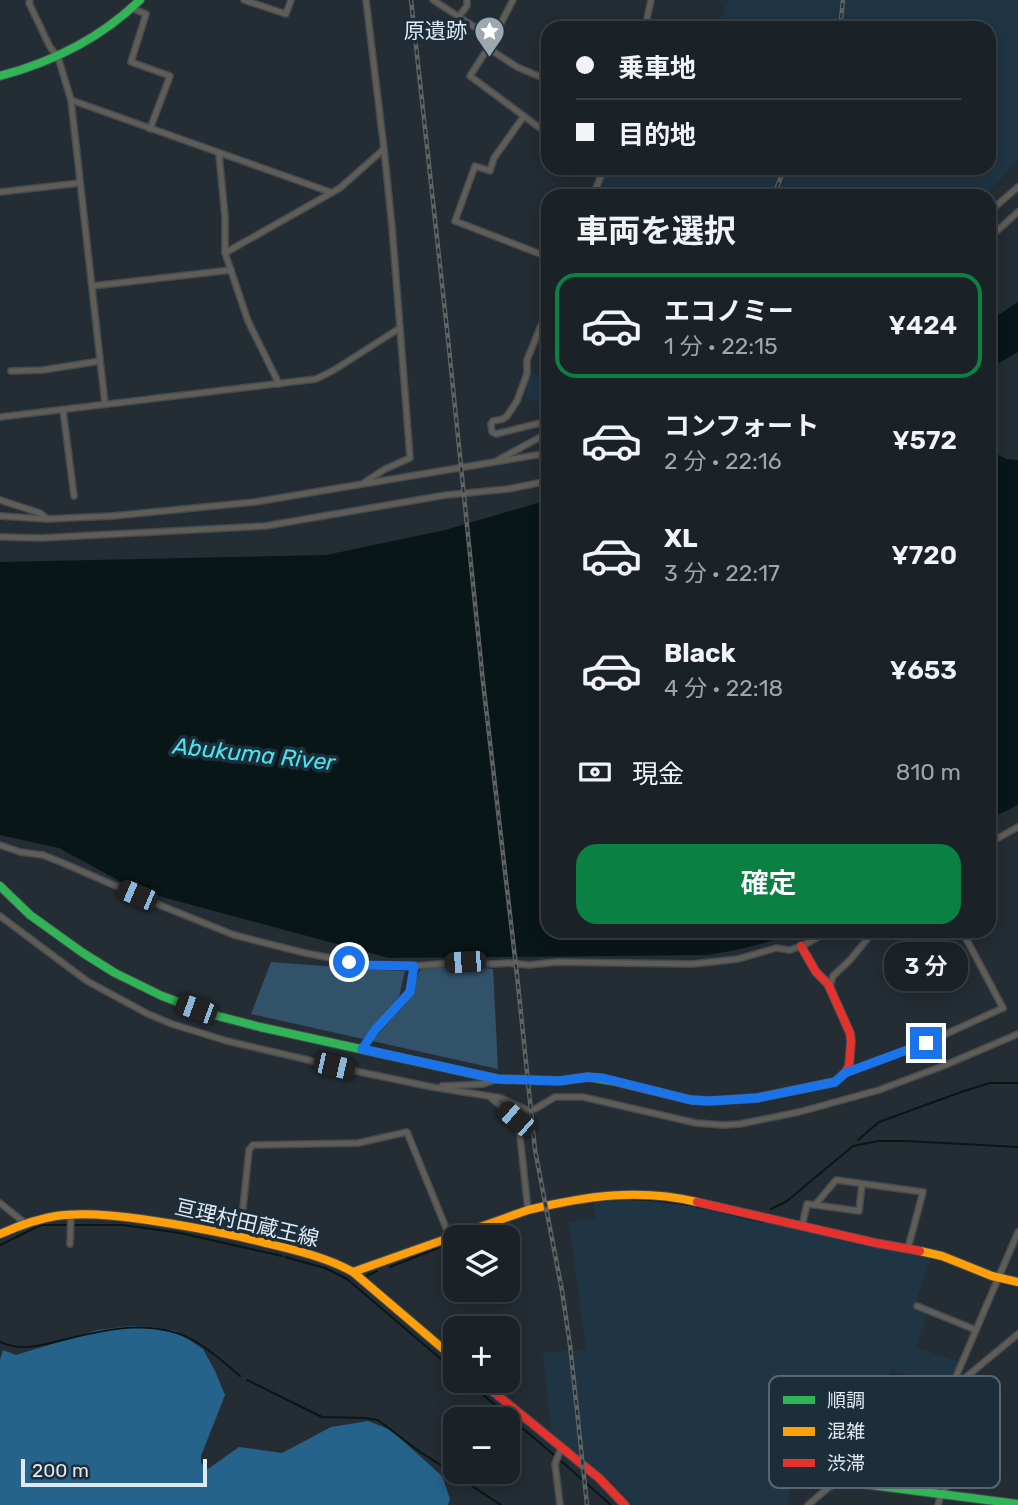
<!DOCTYPE html>
<html lang="ja">
<meta charset="utf-8">
<style>
:root{--surface:#1b2227;--page:#282f33;--text:#f1f3f6;--muted:#a0a4a7;--line:#393f44;--accent:#0b8043}
body{margin:0;font-family:Rubik,"Noto Sans JP",sans-serif;background:var(--page);color:var(--text);height:100vh;display:flex;flex-direction:column;font-size:26px;white-space:nowrap}
*{box-sizing:border-box;margin:0}
p{font-size:23px;color:var(--muted)}
.icon{flex:none;width:38px;height:38px;fill:none;stroke:currentColor;stroke-width:2;stroke-linecap:round;stroke-linejoin:round}
.map{position:relative;flex:1;overflow:hidden}
.sheet{position:absolute;left:541px;top:189px;width:455px;height:749px;display:flex;flex-direction:column;background:var(--surface);border-radius:21px;box-shadow:0 4px 18px #0003,0 0 0 2px var(--line)}
.sheet>*{flex:none}
.top-card{position:absolute;left:541px;top:21px;width:455px;height:154px;border-radius:21px;box-shadow:0 4px 18px #0003,0 0 0 2px var(--line);display:grid;align-content:center;height:154px;padding:0 35px;background:var(--surface)}
.controls{position:absolute;left:443px;top:1225px;display:grid;gap:14px}
.controls a{display:grid;place-items:center;width:77px;height:77px;border-radius:14px;background:var(--surface);box-shadow:0 4px 18px #0003,0 0 0 2px var(--line);font-size:35px}
.scale{position:absolute;left:21px;bottom:18px;width:186px;box-sizing:border-box;padding-left:7px;border:4px solid #dee9f2;border-top:0;font-size:19px;line-height:24px;white-space:nowrap;color:#dee9f2;-webkit-text-stroke:5px #1d2e3b;paint-order:stroke}
.end{position:absolute;width:32px;height:32px;margin:-16px;border:9px solid #1a73e8;background:#fff;box-shadow:0 0 0 4px #fff}
.from{border-radius:50%}
.bubble{position:absolute;height:49px;border-radius:21px;background:var(--surface);box-shadow:0 4px 18px #0003,0 0 0 2px var(--line);font-size:23px;font-weight:600;line-height:49px;text-align:center}
.car{position:absolute;width:21px;height:42px;margin:-21px -10px;border-radius:9px;box-shadow:0 0 5px 2px #0007;background:linear-gradient(#222 24%,#8ab4d8 0 40%,#222 0 76%,#8ab4d8 0 86%,#222 0)}
.top-card b{display:flex;align-items:center;gap:24px;height:66px;font-size:26px}
.top-card b+b{border-top:2px solid var(--line)}
.top-card i{width:18px;height:18px;background:var(--text)}
ul{padding:0;list-style:none}
li{display:flex;align-items:center;gap:21px;height:105px;margin:0 14px 10px;padding:0 21px;border:4px solid transparent;border-radius:21px}
li div{flex:1}
li b{display:block;font-size:26px}
li em{font-style:normal;font-weight:600}
li.active{border-color:var(--accent)}
li>.icon{width:63px;height:63px;stroke-width:1.5}
h2{padding:0 35px;font-size:32px;line-height:84px}
.pay{display:flex;align-items:center;gap:18px;height:77px;padding:0 35px;font-size:26px}
.pay p{margin-inline-start:auto}
.button{display:flex;gap:14px;margin-top:auto;padding:14px 35px}
.button a{flex:1;height:80px;border-radius:21px;background:var(--accent);color:#fff;font-size:28px;font-weight:600;line-height:80px;text-align:center}
.map>svg:first-child{display:block}
</style>
<div class="map">
<svg width="1018" height="1505" viewBox="0 0 1018 1505">
<rect width="100%" height="100%" fill="#242d34"/>
<g fill="#1f3544">
<polygon points="729,0 1018,0 1018,159 985,196 681,196 666,187 659,196 596,196 608,168 989,168 989,28 716,28"/>
<polygon points="531,373 548,378 548,416 542,404 525,397"/>
<polygon points="631,1200 664,1202 686,1205 931,1257 914,1307 927,1313 916,1347 959,1362 953,1377 943,1394 928,1405 917,1403 924,1379 891,1370 886,1381 882,1401 881,1416 888,1418 886,1435 849,1430 851,1413 804,1407 787,1505 634,1505 615,1485 551,1431 543,1353 586,1349 569,1222 595,1218 594,1203"/>
</g>
<g fill="#325269">
<polygon points="271,962 363,969 405,971 399,997 363,1039 251,1014"/>
<polygon points="466,966 493,969 498,1069 372,1041 412,996 419,971 422,969"/>
</g>
<polygon fill="#26638a" points="132,1326 153,1327 176,1331 203,1349 215,1371 225,1395 201,1456 201,1463 208,1469 239,1447 282,1453 331,1427 368,1421 391,1430 442,1476 450,1499 448,1505 0,1505 0,1360 3,1350 16,1355 98,1330"/>
<g fill="#091618">
<polygon points="1018,302 1018,352 989,369 989,321"/>
<polygon points="989,450 1006,459 1018,460 1018,805 989,819"/>
<path d="M 548,500 L 548,931 L 798,931 L 796,933 C 767,943 739,950 708,955 L 389,958 L 136,890 L 59,848 L 0,835 L 0,562 L 326,555 L 445,530 Z"/>
</g>
<g fill="none" stroke-linecap="round" stroke-linejoin="round">
<g stroke="#091618" stroke-width="2">
<polyline points="858,1140 879,1122 964,1091 990,1083 1018,1083"/>
<path d="M 629,1199 C 675,1199 718,1211 763,1222"/>
<polyline points="566,1206 587,1201 619,1199"/>
<polyline points="771,1209 787,1201 853,1146 878,1141 906,1141 1018,1147"/>
<polyline points="74,1225 123,1225 180,1233 282,1256"/>
<polyline points="493,1227 520,1217"/>
<polyline points="477,1233 488,1229"/>
<polyline points="466,1237 472,1235"/>
<polyline points="0,1245 41,1225 68,1225"/>
<polyline points="445,1245 455,1241"/>
<polyline points="285,1257 325,1268 347,1279 455,1371"/>
<polyline points="390,1267 440,1247"/>
<polyline points="367,1276 377,1271"/>
<path d="M 0,1342 C 21,1352 41,1345 63,1340 C 106,1329 157,1317 198,1343 C 213,1352 227,1365 240,1376"/>
<polyline points="247,1380 322,1417 365,1418 378,1420 416,1449 501,1505"/>
<polyline points="467,1381 554,1455"/>
<polyline points="561,1461 611,1505"/>
</g>
<defs>
<g id="street">
<polyline points="30,0 29,3 50,47 58,57 71,100 105,404"/>
<polyline points="244,0 286,14 291,0"/>
<polyline points="433,0 493,39"/>
<polyline points="513,0 488,48 470,76 548,134"/>
<polyline points="131,8 146,14 131,62 170,76 150,129"/>
<polyline points="459,16 467,6 467,0"/>
<polyline points="645,28 651,0"/>
<polyline points="488,48 517,67 548,80"/>
<polyline points="71,100 330,192"/>
<polyline points="524,116 494,158 490,171 475,166 455,221 548,257"/>
<polyline points="219,154 225,217 225,253 248,321 279,384"/>
<polyline points="0,192 80,183"/>
<polyline points="593,196 604,168"/>
<polyline points="989,212 1018,187"/>
<polyline points="989,238 1018,212"/>
<polyline points="225,253 340,188 384,149"/>
<polyline points="92,286 231,270"/>
<polyline points="548,308 527,360 527,374 517,401 507,416 503,419 493,421 491,424 492,432 496,434 544,422 548,423"/>
<polyline points="11,371 43,370 100,361"/>
<polyline points="63,410 74,496"/>
<polyline points="0,417 316,379 334,370 400,328 392,227 384,149 366,0"/>
<polyline points="498,460 548,433"/>
<polyline points="365,482 385,469 410,458 400,328"/>
<polyline points="0,500 40,513 47,519"/>
<polyline points="0,516 47,519 112,516 255,502 548,453"/>
<polyline points="0,537 41,538 265,526 446,495 508,489 548,481"/>
<polyline points="989,843 1018,827"/>
<polyline points="0,845 20,852 43,855 63,863 162,906 234,935 305,953 367,965 414,966 465,962 494,964 509,963 529,965 557,962 693,964 738,959 776,948 790,950 806,944 829,931"/>
<polyline points="0,916 87,981 148,1014 172,1024 227,1041 360,1072 432,1087 501,1098 527,1110"/>
<polyline points="830,988 831,982 833,976 850,960 874,931"/>
<polyline points="362,1049 375,1030 409,992 414,966"/>
<polyline points="845,1073 926,1043 1003,1008 962,931"/>
<polyline points="442,1086 483,1084 495,1080"/>
<polyline points="489,1096 516,1119 519,1127 528,1210"/>
<polyline points="535,1109 555,1097 583,1097 696,1123 723,1125 740,1124 799,1112 879,1090 943,1066 1018,1034"/>
<polyline points="0,1203 25,1223"/>
<polyline points="815,1205 859,1211 862,1184"/>
<polyline points="802,1226 807,1204 815,1205 836,1180 923,1192 908,1248"/>
<polyline points="240,1237 249,1150 253,1145 358,1143 407,1132 450,1238"/>
<polyline points="70,1244 71,1214"/>
<polyline points="917,1306 976,1330"/>
<polyline points="900,1381 896,1402 929,1408"/>
<polyline points="952,1386 1018,1232"/>
<polyline points="930,1407 957,1416"/>
<polyline points="824,1428 892,1438"/>
<polyline points="811,1465 809,1471 843,1479"/>
<polyline points="903,1489 910,1452"/>
<polyline points="944,1494 951,1455"/>
<polyline points="560,1505 555,1464 561,1448"/>
<polyline points="808,1505 828,1488 843,1479 1018,1334"/>
<polyline points="938,1505 941,1494"/>
</g>
<g id="fast">
<path d="M 0,76 C 53,62 100,39 140,0"/>
<polyline points="0,886 30,915 83,953 115,973 162,996 210,1014 260,1027 497,1079 559,1081 588,1077 613,1081"/>
<polyline points="840,1481 1018,1504"/>
</g>
<g id="slow">
<path d="M 0,1234 C 18,1226 36,1219 56,1216 C 84,1212 113,1215 141,1219 C 182,1225 222,1232 262,1242 C 293,1250 324,1256 353,1272 L 455,1359"/>
<polyline points="920,1251 942,1256 992,1276 1018,1282"/>
<path d="M 353,1272 L 528,1210 C 586,1196 639,1188 697,1202"/>
</g>
<g id="jam">
<polyline points="613,1081 691,1100 710,1101 757,1098 835,1082 845,1073 849,1066 851,1042 850,1033 828,984 816,972 801,946"/>
<polyline points="697,1202 876,1243 920,1251"/>
<polyline points="480,1381 599,1478 625,1505"/>
</g>
</defs>
<use href="#street" stroke="#434b51" stroke-width="8"/>
<use href="#fast" stroke="#434b51" stroke-width="10"/>
<use href="#slow" stroke="#434b51" stroke-width="10"/>
<use href="#jam" stroke="#434b51" stroke-width="10"/>
<use href="#street" stroke="#605d57" stroke-width="5"/>
<use href="#fast" stroke="#30b455" stroke-width="8"/>
<use href="#slow" stroke="#ff9f0a" stroke-width="8"/>
<use href="#jam" stroke="#e5322d" stroke-width="8"/>
<defs>
<g id="rail">
<polyline points="411,0 448,339 483,682 517,975 535,1150 562,1291 570,1345 587,1505"/>
<polyline points="840,28 843,0"/>
<polyline points="773,196 785,168"/>
</g>
</defs>
<use href="#rail" stroke="#616360" stroke-width="4.5"/>
<use href="#rail" stroke="#1d2e3b" stroke-width="2" stroke-dasharray="5" stroke-linecap="butt"/>
</g>
<g fill="none" stroke-linecap="round" stroke-linejoin="round">
<polyline stroke="#1a73e8" stroke-width="9" points="349,962 367,965 414,966 410,992 375,1030 362,1049 498,1079 559,1081 588,1077 603,1078 691,1100 710,1101 757,1098 835,1082 845,1073 926,1043"/>
</g>
<defs>
<symbol id="sight-pin" viewBox="-11 -11 22 30"><path d="M0 17L-7.5 6A9.5 9.5 0 1 1 7.5 6Z" fill="#9da7b0" stroke="#1d2e3b"/><path d="M0-6L1.8-2.2L6-1.7L2.9 1.2L3.7 5.4L0 3.3L-3.7 5.4L-2.9 1.2L-6-1.7L-1.8-2.2Z" fill="#fff"/></symbol>
</defs>
<g fill-rule="evenodd">
<use href="#sight-pin" x="472" y="14" width="35" height="47"/>
</g>
<g text-anchor="middle" stroke-width="7" stroke-linejoin="round" paint-order="stroke">
<g font-size="21" fill="#dee9f2" stroke="#1d2e3b" text-anchor="end">
<text x="467" y="38">原遺跡</text>
</g>
<g font-size="21" fill="#dee9f2" stroke="#1d2e3b">
<text transform="translate(247 1223) rotate(13)" y="7">亘理村田蔵王線</text>
</g>
<g font-size="23" font-style="italic" fill="#49e5ee" stroke="#1d2e3b">
<text transform="translate(254 754) rotate(6)" y="8">Abukuma River</text>
</g>
</g>
<rect x="769" y="1376" width="231" height="112" rx="10" fill="#1d2e3b" stroke="#576672" stroke-width="2"/>
<rect x="783" y="1396" width="32" height="8" fill="#30b455"/>
<rect x="783" y="1427" width="32" height="9" fill="#ff9f0a"/>
<rect x="783" y="1459" width="32" height="8" fill="#e5322d"/>
<g font-size="19" fill="#dee9f2">
<text x="827" y="1407">順調</text>
<text x="827" y="1438">混雑</text>
<text x="827" y="1470">渋滞</text>
</g>
</svg>
<div class="controls">
<a><svg class="icon" aria-label="layers" viewBox="0 0 24 24"><path d="M12 4l9 5-9 5-9-5zM3 14l9 5 9-5"/></svg></a>
<a>+</a>
<a>−</a>
</div>
<div class="scale">200 m</div>
<i class="end from" style="left:349px;top:962px"></i>
<i class="end" style="left:926px;top:1043px"></i>
<div class="bubble" style="left:884px;top:942px;width:84px">3 分</div>
<i class="car" style="left:137px;top:895px;rotate:293deg"></i>
<i class="car" style="left:465px;top:962px;rotate:266deg"></i>
<i class="car" style="left:196px;top:1009px;rotate:290deg"></i>
<i class="car" style="left:334px;top:1066px;rotate:103deg"></i>
<i class="car" style="left:516px;top:1119px;rotate:311deg"></i>
<div class="top-card">
<b><i class="from"></i>乗車地</b>
<b><i></i>目的地</b>
</div>
<section class="sheet">
<h2>車両を選択</h2>
<ul>
<li class="active"><svg class="icon" aria-label="car" viewBox="0 0 24 24"><path d="M5 17H2v-5l4-1 3-4h7l3 4 3 1v5h-3M9 17h6M6 11h13"/><circle cx="7" cy="17" r="2"/><circle cx="17" cy="17" r="2"/></svg><div><b>エコノミー</b><p>1 分 · 22:15</p></div><em>¥424</em></li>
<li><svg class="icon" aria-label="car" viewBox="0 0 24 24"><path d="M5 17H2v-5l4-1 3-4h7l3 4 3 1v5h-3M9 17h6M6 11h13"/><circle cx="7" cy="17" r="2"/><circle cx="17" cy="17" r="2"/></svg><div><b>コンフォート</b><p>2 分 · 22:16</p></div><em>¥572</em></li>
<li><svg class="icon" aria-label="car" viewBox="0 0 24 24"><path d="M5 17H2v-5l4-1 3-4h7l3 4 3 1v5h-3M9 17h6M6 11h13"/><circle cx="7" cy="17" r="2"/><circle cx="17" cy="17" r="2"/></svg><div><b>XL</b><p>3 分 · 22:17</p></div><em>¥720</em></li>
<li><svg class="icon" aria-label="car" viewBox="0 0 24 24"><path d="M5 17H2v-5l4-1 3-4h7l3 4 3 1v5h-3M9 17h6M6 11h13"/><circle cx="7" cy="17" r="2"/><circle cx="17" cy="17" r="2"/></svg><div><b>Black</b><p>4 分 · 22:18</p></div><em>¥653</em></li>
</ul>
<div class="pay"><svg class="icon" aria-label="cash" viewBox="0 0 24 24"><path d="M3 7h18v10H3z"/><circle cx="12" cy="12" r="2"/></svg>現金<p>810 m</p></div>
<div class="button"><a>確定</a></div>
</section>
</div>
